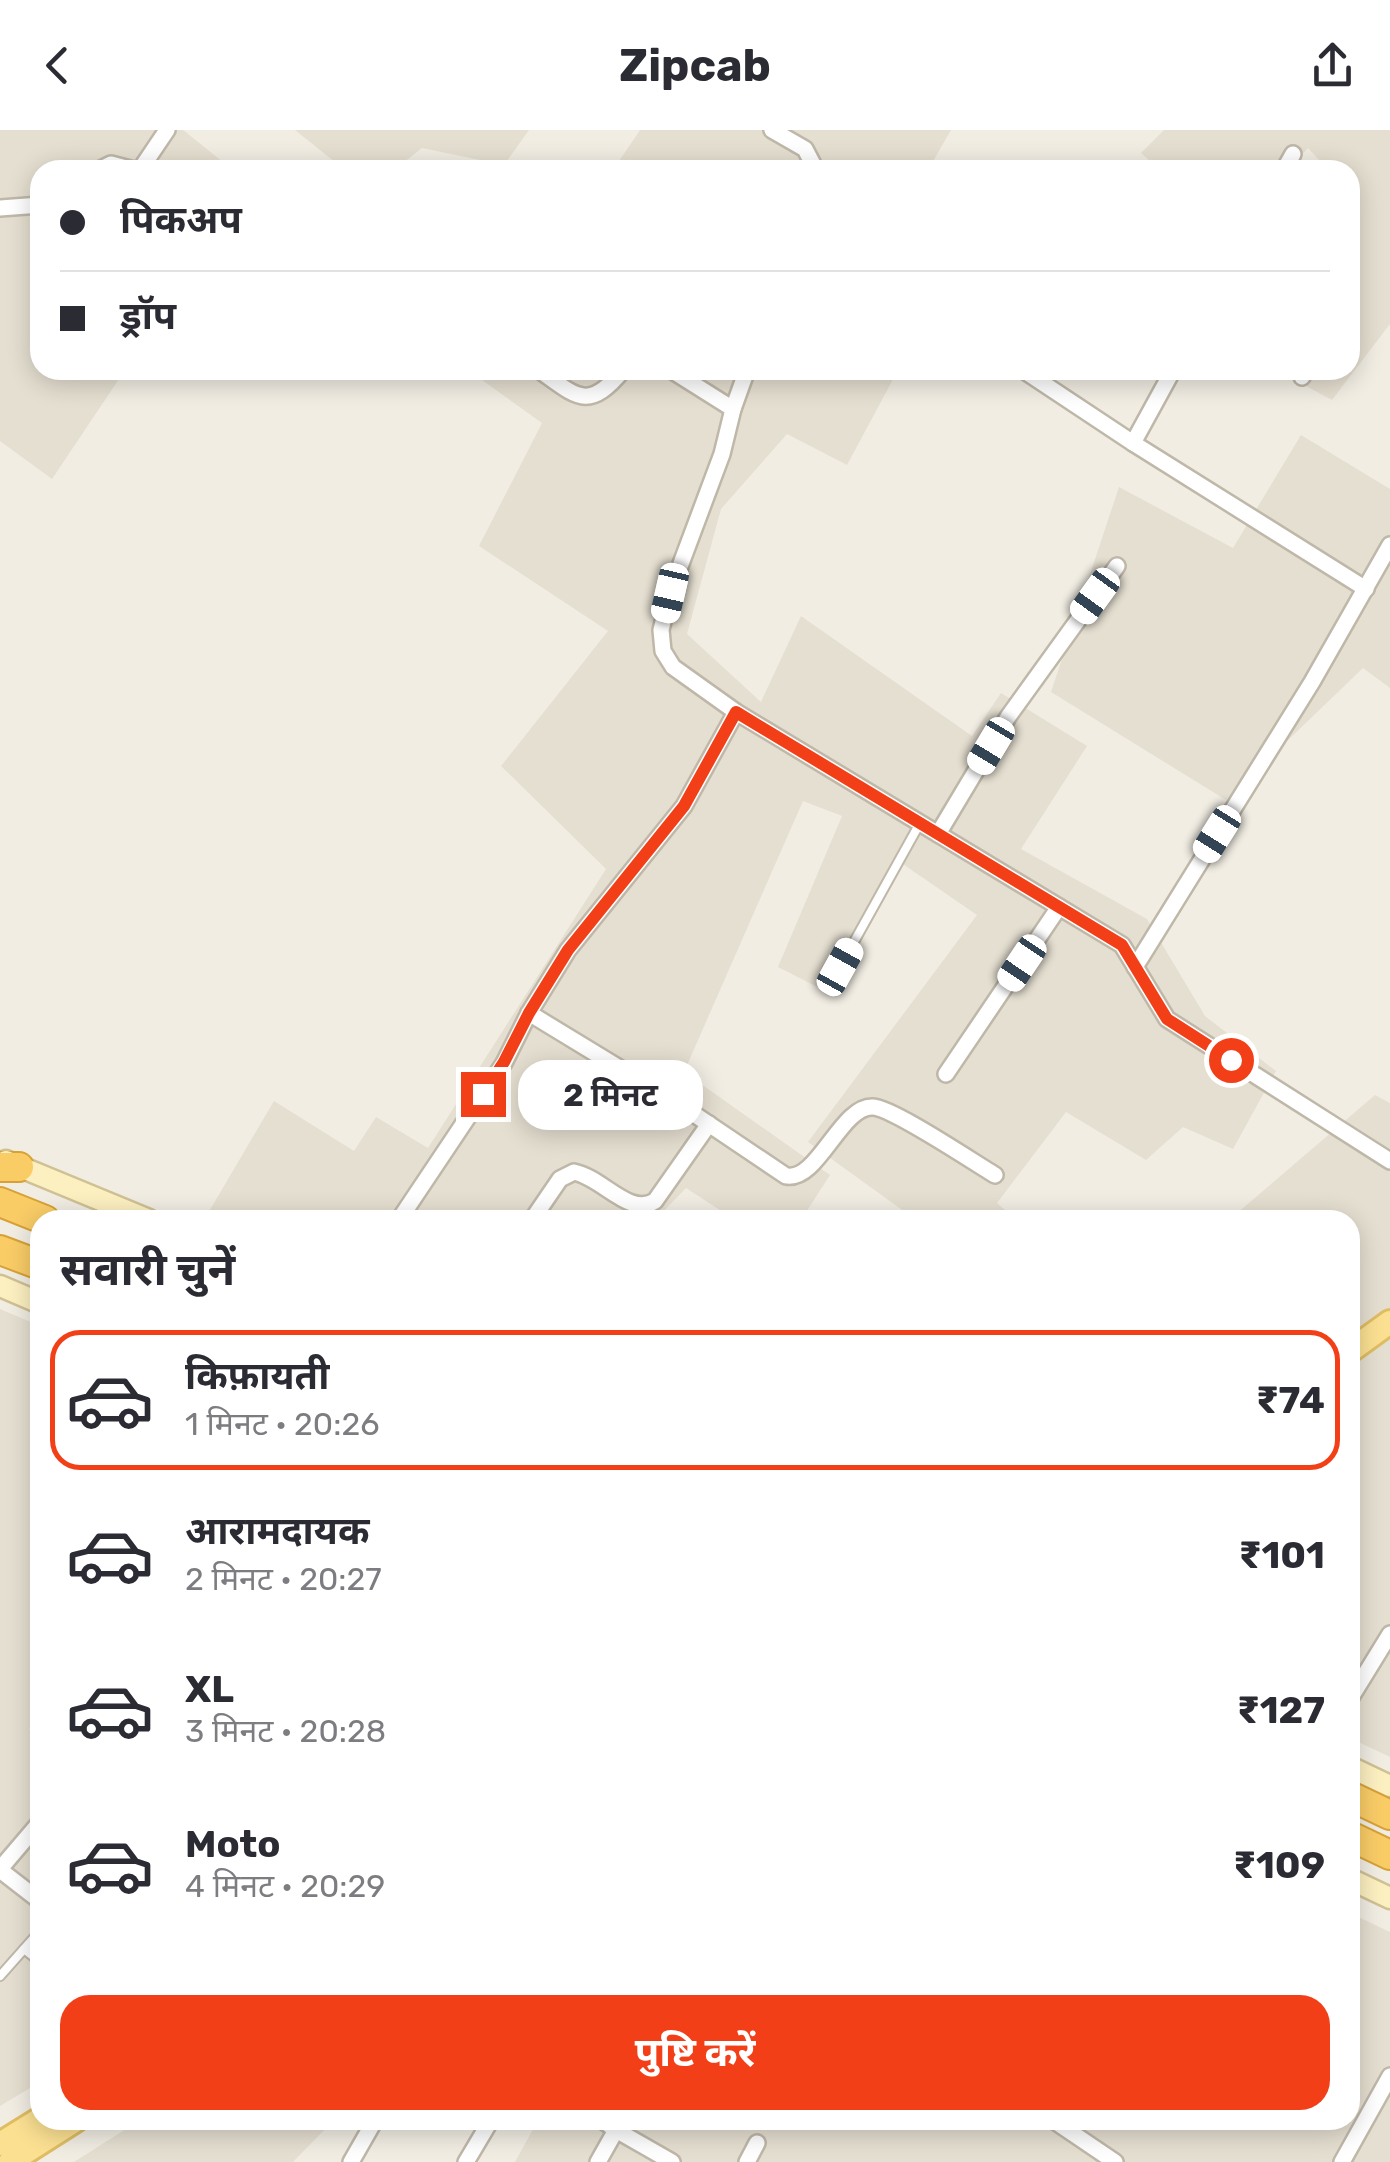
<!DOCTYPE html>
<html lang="hi">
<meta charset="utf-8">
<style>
:root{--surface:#fff;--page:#f7f7f7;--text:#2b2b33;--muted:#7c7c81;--line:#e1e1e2;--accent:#f33f18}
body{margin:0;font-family:Rubik,"Noto Sans Devanagari",sans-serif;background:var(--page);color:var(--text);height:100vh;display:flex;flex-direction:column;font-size:38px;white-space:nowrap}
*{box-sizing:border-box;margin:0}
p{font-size:32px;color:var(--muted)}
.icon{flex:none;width:55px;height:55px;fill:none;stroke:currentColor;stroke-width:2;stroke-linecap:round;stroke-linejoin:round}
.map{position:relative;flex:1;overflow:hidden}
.side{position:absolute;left:30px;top:1080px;width:1330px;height:920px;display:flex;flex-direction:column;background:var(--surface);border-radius:30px;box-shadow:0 5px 25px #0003}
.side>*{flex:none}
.banner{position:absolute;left:30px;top:30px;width:1330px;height:220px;border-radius:30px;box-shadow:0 5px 25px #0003;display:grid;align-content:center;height:220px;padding:0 30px;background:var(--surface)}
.end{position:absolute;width:45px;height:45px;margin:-22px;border:12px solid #f33f18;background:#fff;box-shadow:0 0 0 5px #fff}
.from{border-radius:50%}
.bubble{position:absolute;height:70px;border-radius:30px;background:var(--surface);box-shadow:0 5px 25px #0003;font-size:32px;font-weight:700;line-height:70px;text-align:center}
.car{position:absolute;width:30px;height:60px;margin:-30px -15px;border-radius:12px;box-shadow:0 0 8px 2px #0007;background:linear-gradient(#fff 24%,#345 0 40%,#fff 0 76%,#345 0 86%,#fff 0)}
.banner b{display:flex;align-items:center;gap:35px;height:95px;font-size:38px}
.banner b+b{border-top:2px solid var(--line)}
.banner i{width:25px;height:25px;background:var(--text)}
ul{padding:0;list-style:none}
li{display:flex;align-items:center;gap:30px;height:140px;margin:0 20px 15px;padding:0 10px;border:5px solid transparent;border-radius:30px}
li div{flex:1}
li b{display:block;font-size:38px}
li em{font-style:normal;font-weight:700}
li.active{border-color:var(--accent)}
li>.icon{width:90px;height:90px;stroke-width:1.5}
h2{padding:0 30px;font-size:45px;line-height:120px}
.button{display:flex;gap:20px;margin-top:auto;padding:20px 30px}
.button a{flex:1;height:115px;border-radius:30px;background:var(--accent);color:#fff;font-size:40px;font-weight:700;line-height:115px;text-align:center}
header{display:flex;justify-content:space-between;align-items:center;height:130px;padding:0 30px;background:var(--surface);font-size:45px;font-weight:700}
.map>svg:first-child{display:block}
</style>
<header><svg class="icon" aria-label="back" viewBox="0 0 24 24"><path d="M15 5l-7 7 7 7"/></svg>Zipcab<svg class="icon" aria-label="share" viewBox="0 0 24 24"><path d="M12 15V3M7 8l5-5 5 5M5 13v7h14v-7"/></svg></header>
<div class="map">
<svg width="1390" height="2032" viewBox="0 0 1390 2032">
<rect width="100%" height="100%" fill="#f1ede3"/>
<g fill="#e5dfd1">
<polygon points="0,0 183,0 233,40 40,40 40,240 125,240 52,349 0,311"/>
<polygon points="295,0 529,0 504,35 422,18 394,40 345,40"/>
<polygon points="640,0 951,0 928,40 613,40"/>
<polygon points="1164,0 1390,0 1390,194 1332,270 1276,240 1350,240 1350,40 1328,40 1308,18 1288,40 1160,40 1141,23"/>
<polygon points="468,240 898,240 847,335 787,304 721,379 687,504 761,572 801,486 972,606 1001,563 1087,616 1021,719 1147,789 1205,886 1276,941 1233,1019 1183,997 1146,1030 1066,982 997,1073 1017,1090 916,1090 808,1012 977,785 897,730 823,860 778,837 842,686 803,671 684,942 830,1045 801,1090 735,1090 686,1058 655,1090 204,1090 274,971 354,1021 376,987 428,1018 606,739 501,636 608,501 479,416 542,293"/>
<polygon points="1301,305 1390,359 1390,558 1363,538 1226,670 1051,562 1119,357 1233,418"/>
<polygon points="1375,965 1390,973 1390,1627 1350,1608 1350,1090 1229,1090"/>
<polygon points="0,1179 40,1196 40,1583 29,1599 40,1610 40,1952 0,1976"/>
<polygon points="1350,1783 1390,1802 1390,2032 515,2032 538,1990 1350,1990"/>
<polygon points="140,1990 334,1990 293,2032 74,2032"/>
</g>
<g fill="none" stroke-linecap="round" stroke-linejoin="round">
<defs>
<g id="lane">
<polyline points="840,837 920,693"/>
<polyline points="24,1819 40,1832"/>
<polyline points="0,1846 40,1801"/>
</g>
<g id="street">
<polyline points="772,0 805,19 816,40"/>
<polyline points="99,40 111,34 134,40"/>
<polyline points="140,40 167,0"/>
<polyline points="1284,40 1293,24"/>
<polyline points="0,78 40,75"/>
<path d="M 539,240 C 577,267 588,282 623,240"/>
<polyline points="671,240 733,279"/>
<polyline points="747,240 733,279 722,324 670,463 661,500 663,521 673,537 736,582 1122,815 1167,889 1390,1031"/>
<polyline points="1023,240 1133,313 1366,459"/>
<polyline points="1302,247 1306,240"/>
<polyline points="1133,313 1173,240"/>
<polyline points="938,704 1008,587 1117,436"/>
<polyline points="1135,837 1312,552 1390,415"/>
<path d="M 529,883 L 685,978 L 786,1046 C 818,1052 841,975 873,977 C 893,978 973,1032 995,1045"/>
<polyline points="946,944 1059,777"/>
<polyline points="399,1090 504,933 529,883 568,820 684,676 736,582"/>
<path d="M 532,1090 L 560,1049 L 574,1042 C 603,1048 629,1087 655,1071 L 709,994"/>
<polyline points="1350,1569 1390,1504"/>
<polyline points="0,1739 40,1692"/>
<polyline points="0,1740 40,1771"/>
<polyline points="1053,1990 1115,2032"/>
<polyline points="616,2000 672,2032"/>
<polyline points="351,2032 375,1990"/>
<polyline points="466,2032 491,1990"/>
<polyline points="598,2032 616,2000 602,1990"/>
<polyline points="747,2032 757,2013"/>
<polyline points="1342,2032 1390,1946"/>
</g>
<g id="secondary">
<polyline points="6,1031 149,1090"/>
<polyline points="0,1156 40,1173"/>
<polyline points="1350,1637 1390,1656"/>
<polyline points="1350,1749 1390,1768"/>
</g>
<g id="primary">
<polyline points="1350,1221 1390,1192"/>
<polyline points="0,2014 40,1989"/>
<polyline points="10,2032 76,1990"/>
</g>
<g id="highway">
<polyline points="0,1037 19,1037"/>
<polyline points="0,1072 45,1090"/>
<polyline points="0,1120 40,1135"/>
<polyline points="1350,1666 1390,1685"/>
<polyline points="1350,1706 1390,1725"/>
</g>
</defs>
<use href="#lane" stroke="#bfb8a9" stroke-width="12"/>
<use href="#street" stroke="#bfb8a9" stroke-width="20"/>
<use href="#secondary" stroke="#d0c194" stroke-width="25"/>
<use href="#primary" stroke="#dfbd63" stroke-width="28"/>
<use href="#highway" stroke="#d7a136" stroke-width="32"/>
<use href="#lane" stroke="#fff" stroke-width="8"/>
<use href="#street" stroke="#fff" stroke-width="15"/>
<use href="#secondary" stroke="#fcf0c1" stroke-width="20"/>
<use href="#primary" stroke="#fbe092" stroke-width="22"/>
<use href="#highway" stroke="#f9cc66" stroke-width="28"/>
</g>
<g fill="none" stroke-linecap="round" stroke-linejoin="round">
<polyline stroke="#f33f18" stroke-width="12" points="483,964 504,932 529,883 568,820 684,676 736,582 1122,815 1167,889 1231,930"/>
</g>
</svg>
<i class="end from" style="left:1231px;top:930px"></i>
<i class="end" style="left:483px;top:964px"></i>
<div class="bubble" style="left:518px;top:930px;width:185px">2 मिनट</div>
<i class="car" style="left:670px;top:463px;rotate:193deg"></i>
<i class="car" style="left:1095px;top:466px;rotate:216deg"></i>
<i class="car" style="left:991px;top:616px;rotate:211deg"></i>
<i class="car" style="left:1217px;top:704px;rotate:212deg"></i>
<i class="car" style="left:1022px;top:833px;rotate:214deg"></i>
<i class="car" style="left:840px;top:837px;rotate:29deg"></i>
<div class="banner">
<b><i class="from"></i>पिकअप</b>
<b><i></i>ड्रॉप</b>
</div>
<section class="side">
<h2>सवारी चुनें</h2>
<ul>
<li class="active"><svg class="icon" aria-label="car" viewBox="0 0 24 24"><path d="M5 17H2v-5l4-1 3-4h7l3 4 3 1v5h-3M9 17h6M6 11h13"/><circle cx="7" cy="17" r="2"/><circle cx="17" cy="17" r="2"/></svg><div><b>किफ़ायती</b><p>1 मिनट · 20:26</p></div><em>₹74</em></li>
<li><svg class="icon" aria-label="car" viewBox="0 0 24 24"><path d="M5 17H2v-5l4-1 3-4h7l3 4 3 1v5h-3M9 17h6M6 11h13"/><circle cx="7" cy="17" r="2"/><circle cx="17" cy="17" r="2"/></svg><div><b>आरामदायक</b><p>2 मिनट · 20:27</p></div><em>₹101</em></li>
<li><svg class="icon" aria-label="car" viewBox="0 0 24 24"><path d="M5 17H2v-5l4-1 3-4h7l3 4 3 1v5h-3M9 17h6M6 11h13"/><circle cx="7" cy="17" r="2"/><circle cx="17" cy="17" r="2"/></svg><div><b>XL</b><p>3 मिनट · 20:28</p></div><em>₹127</em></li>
<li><svg class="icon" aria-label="car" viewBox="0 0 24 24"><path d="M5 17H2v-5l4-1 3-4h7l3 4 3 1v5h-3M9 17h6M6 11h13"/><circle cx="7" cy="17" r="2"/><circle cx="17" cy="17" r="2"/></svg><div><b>Moto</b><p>4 मिनट · 20:29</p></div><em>₹109</em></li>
</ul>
<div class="button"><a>पुष्टि करें</a></div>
</section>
</div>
